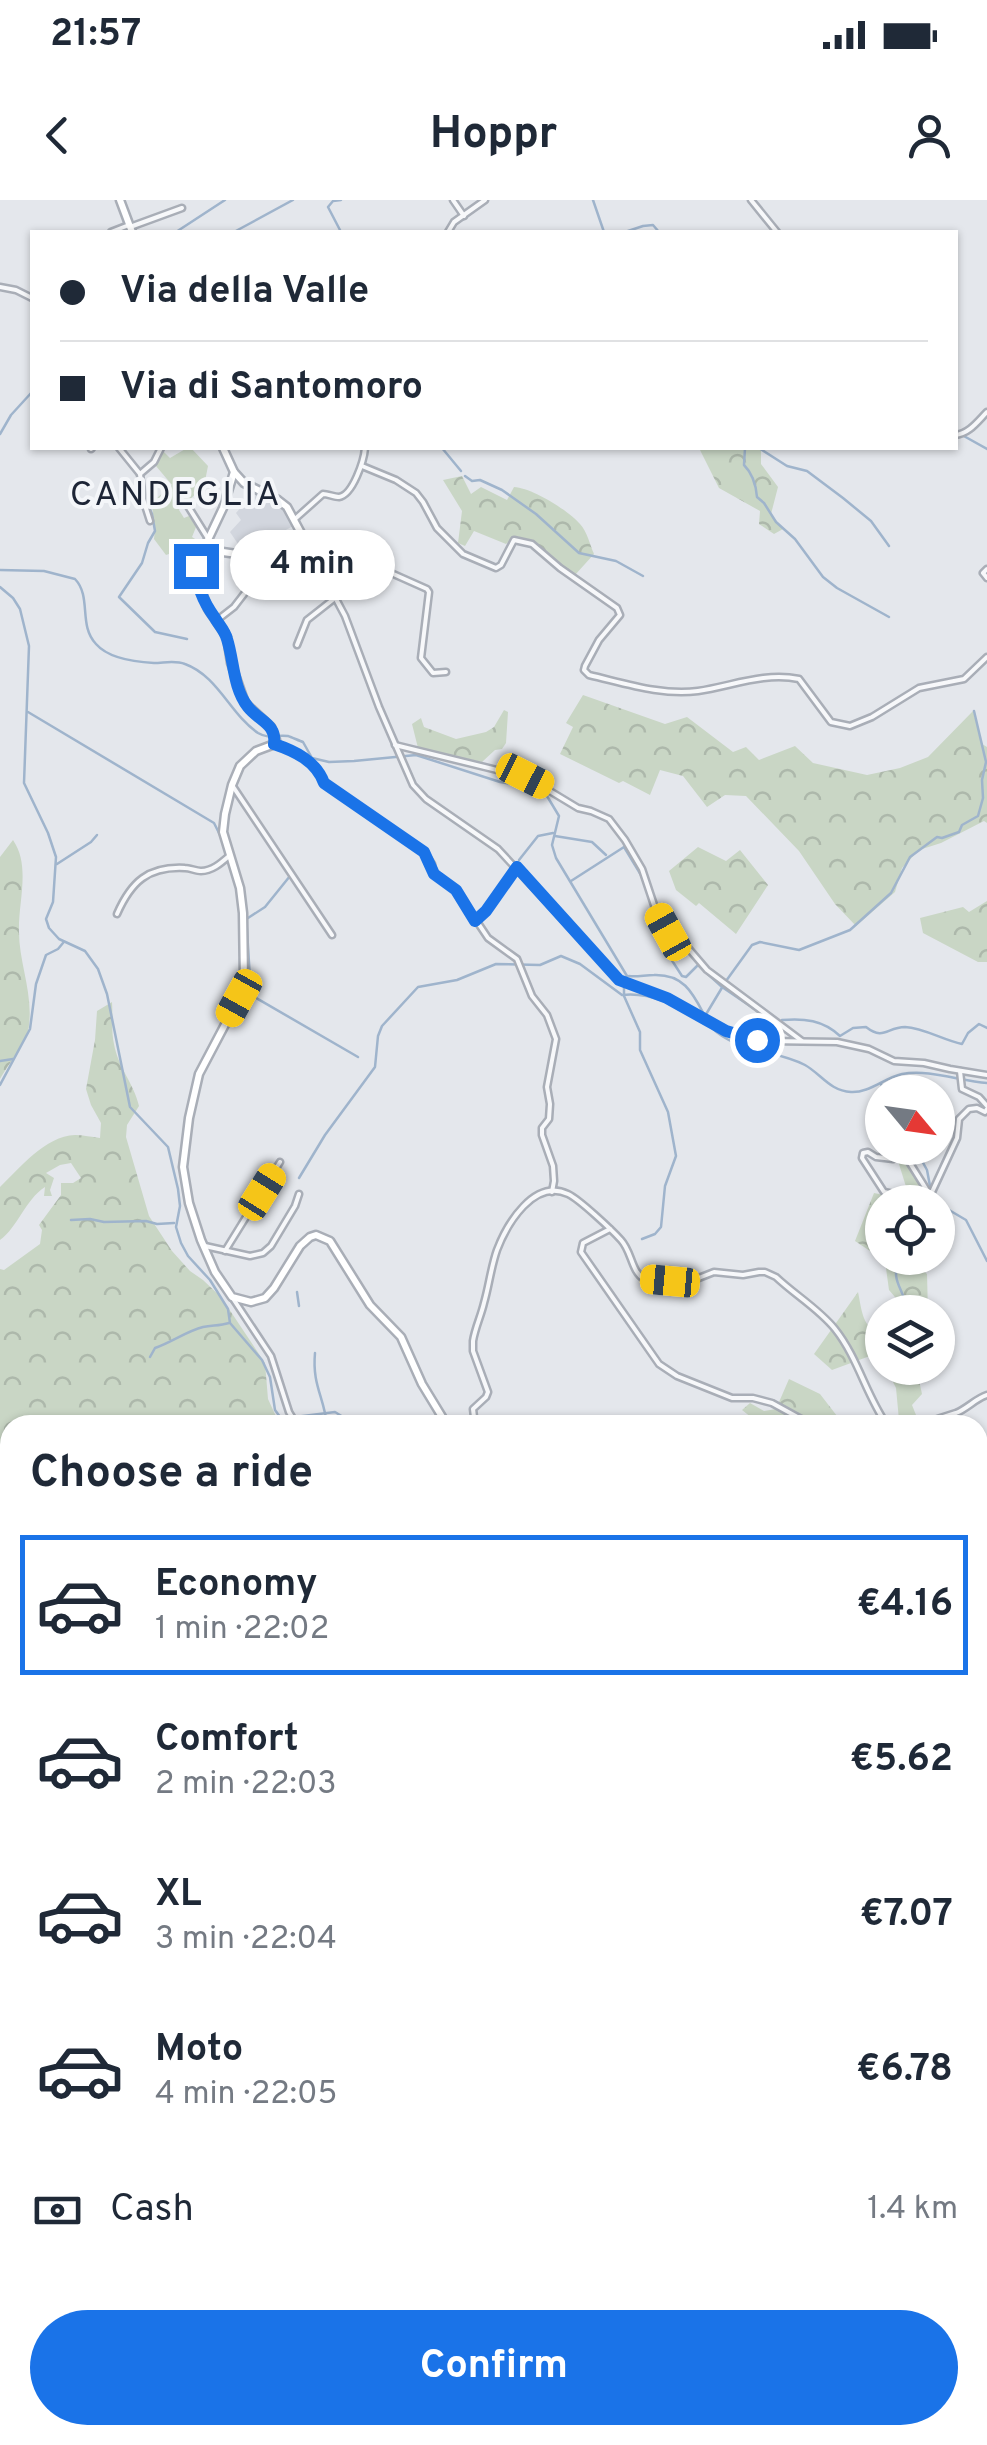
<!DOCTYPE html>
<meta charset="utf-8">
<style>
:root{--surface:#fff;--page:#f2f2f3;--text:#1f2937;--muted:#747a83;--line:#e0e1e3;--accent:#1a73e8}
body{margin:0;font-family:Overpass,sans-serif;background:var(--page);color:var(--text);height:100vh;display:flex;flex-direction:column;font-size:38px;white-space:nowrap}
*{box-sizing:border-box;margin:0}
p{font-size:32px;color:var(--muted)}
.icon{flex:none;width:55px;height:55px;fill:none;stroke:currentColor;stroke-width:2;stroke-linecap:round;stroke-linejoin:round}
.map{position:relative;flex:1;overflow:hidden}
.details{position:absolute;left:0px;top:1215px;width:988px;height:1030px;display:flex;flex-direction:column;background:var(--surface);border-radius:30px 30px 0 0;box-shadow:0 2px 8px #0004}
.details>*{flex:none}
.banner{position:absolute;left:30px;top:30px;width:928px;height:220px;border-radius:0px;box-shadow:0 2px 8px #0004;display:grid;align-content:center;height:220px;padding:0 30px;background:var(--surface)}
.needle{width:65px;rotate:119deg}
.controls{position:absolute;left:865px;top:875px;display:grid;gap:20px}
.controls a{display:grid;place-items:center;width:90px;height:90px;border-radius:50%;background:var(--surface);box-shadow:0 2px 8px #0004;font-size:50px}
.end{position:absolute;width:45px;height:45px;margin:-22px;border:12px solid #1a73e8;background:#fff;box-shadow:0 0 0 5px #fff}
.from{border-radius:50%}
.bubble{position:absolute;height:70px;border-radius:35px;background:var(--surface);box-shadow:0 2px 8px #0004;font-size:32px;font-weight:700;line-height:70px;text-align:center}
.car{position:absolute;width:30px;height:60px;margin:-30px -15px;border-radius:12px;box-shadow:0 0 8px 2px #0007;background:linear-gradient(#f5c518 24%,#345 0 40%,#f5c518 0 76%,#345 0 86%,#f5c518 0)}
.banner b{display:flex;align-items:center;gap:35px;height:95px;font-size:38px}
.banner b+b{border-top:2px solid var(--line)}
.banner i{width:25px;height:25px;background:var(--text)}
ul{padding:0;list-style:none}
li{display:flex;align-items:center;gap:30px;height:140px;margin:0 20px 15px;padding:0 10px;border:5px solid transparent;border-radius:0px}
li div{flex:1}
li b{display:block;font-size:38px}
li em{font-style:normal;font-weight:700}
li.active{border-color:var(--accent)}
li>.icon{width:90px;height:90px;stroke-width:1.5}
h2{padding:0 30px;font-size:45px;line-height:120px}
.pay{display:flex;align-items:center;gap:25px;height:110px;padding:0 30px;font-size:38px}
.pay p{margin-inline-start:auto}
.cta{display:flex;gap:20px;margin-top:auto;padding:20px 30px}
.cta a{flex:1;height:115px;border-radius:60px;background:var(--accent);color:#fff;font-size:40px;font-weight:700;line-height:115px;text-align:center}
.status{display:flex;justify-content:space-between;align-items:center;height:70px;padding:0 50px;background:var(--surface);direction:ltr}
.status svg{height:28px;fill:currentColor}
header{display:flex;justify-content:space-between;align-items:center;height:130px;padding:0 30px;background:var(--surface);font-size:45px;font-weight:700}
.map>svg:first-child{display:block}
</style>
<div class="status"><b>21:57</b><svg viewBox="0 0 49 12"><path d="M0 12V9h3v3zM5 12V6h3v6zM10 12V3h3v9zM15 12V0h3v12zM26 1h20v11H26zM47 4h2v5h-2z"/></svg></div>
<header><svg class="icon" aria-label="back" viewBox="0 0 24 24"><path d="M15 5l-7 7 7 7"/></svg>Hoppr<svg class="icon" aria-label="person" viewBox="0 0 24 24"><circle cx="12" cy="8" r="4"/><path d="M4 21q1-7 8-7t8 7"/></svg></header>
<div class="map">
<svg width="987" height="2245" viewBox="0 0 987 2245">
<defs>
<pattern id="forest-crowns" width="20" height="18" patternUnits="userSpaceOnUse" patternTransform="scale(2.5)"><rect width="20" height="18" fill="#c9d6c5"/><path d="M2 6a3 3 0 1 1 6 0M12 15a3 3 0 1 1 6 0" fill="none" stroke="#adb8ab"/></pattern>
</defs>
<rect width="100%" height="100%" fill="#e4e7ec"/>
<polygon fill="#d2d6de" points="254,292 275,301 286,310 295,325 251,349 240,347 230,332 241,320 236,313"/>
<g fill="url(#forest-crowns)">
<polygon points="699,248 761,248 761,264 778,287 771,314 783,329 774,334 759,324 760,311 719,288"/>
<path d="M 462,276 L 471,294 L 481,287 L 507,300 L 514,287 C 532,288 568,310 580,324 C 587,331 590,345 594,354 L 575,375 C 555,361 540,341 515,336 L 506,344 L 474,331 L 465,346 L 458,343 L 462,311 L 443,280 Z"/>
<polygon points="583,495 665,524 687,517 733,552 746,547 759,560 795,546 813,563 867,575 900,568 928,557 973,511 982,544 987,547 987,623 984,621 941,643 919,650 902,668 895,692 856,726 835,704 799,651 746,596 725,595 707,607 683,576 660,570 650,595 623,581 619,583 560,554 573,527 566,523"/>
<polygon points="504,510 508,512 506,543 502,549 495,550 482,562 418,548 412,524 421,518 424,527 456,539 486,532 494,527"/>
<path d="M 13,640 C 31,666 18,702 19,732 C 19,763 33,792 29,825 C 28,840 8,865 0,879 L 0,657 Z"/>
<polygon points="698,647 726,661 740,650 768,685 736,734 699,703 696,706 676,690 669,671"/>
<polygon points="987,701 987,762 978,762 923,733 920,718 963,707 969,712"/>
<path d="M 112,802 C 113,816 111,831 114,844 C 118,867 134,884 139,906 L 127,925 L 126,937 L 149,1016 L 172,1051 L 190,1071 L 203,1080 L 221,1097 L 265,1163 L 268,1199 L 280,1225 L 10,1225 L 10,1526 L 0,1531 L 0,1069 L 4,1070 L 40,1044 L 42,1030 L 39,1025 L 61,995 L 61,983 L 73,983 L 81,978 L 71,963 L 60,965 L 46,973 L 54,978 L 50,990 L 52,996 L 44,996 L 45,987 C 25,1000 18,1027 0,1040 L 0,987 C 20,968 45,936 75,935 C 83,935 92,937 100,938 L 101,923 L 91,905 L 86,889 L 95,840 L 97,811 Z"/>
<path d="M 900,954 C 916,963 930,985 935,1002 L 882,1002 L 882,1058 L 909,1058 L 927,1074 L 928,1112 L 897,1112 L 900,1103 L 889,1090 L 885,1061 L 855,1041 L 874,993 L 894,997 L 908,993 L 898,961 Z"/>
<path d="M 858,1092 C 862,1111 862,1128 882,1135 L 882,1161 L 878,1153 L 832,1170 L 814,1154 Z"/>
<polygon points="886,1168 924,1168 918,1176 922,1194 912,1205 920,1225 893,1225 899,1220 896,1188"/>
<polygon points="789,1179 820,1194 844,1225 761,1225 742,1210 750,1203 764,1211 776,1209"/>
<polygon points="987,1471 987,1844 978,1813 978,1478"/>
<polygon points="0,1775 10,1775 10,2235 87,2235 76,2245 0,2245"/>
<polygon points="978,2095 987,2102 987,2245 882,2245 880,2235 978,2235"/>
</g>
<polygon fill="#c9d6c5" points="187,248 191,248 208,266 204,286 186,303 182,304 179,310 184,318 189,316 196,327 192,337 203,344 197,354 189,347 166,355 154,339 155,329 152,306 157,298 172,285 156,266 161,249 170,258"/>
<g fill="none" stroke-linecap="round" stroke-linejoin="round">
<g stroke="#9fb4cc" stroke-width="2.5">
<polyline points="341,0 333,1 328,7 341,32"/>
<polyline points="593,0 604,32"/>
<polyline points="176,32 225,0"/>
<polyline points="234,32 293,0"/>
<polyline points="625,32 643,26 653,25 659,32"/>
<polyline points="0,234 11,215 32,192"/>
<polyline points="962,235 987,249"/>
<polyline points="442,248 461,271"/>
<path d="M 745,248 L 744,265 C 753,274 756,285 757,297 L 764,303 L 776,322 L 795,339 L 823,377 L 837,388 L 889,417"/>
<polyline points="759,248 787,266 807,271 843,298 871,321 889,346"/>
<polyline points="465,276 472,281 480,280 502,290 536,314 579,353 616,361 643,376"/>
<polyline points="147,302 152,314 155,331 148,343 142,363 119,397 155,432 187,439"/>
<path d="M 0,370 L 44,371 L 75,379 C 92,397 78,425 96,444 C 109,459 135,462 154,463 C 164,463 175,460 185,464 C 218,476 230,514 258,533 C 270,540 276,534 288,536 C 291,537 300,541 303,542 L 312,558 L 329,562 L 354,561 L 416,555 L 500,582 L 540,589 L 547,596 L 559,616 L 552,645 L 556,658 L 627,776"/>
<polyline points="0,387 13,398 20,409 29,446 24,583 48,633 56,657 53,702 46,719 49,728 59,739 85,751 98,769 107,794 130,907 168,947 178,989 180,1006 176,1027 181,1043 188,1056 210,1080 228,1109 230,1123 262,1160 270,1177 275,1210 286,1225"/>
<polyline points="28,512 214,623 223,641"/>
<polyline points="555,636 592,642 606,655"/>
<polyline points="519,660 538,636 553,633"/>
<polyline points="57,664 91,642 97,635"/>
<polyline points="237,666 241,682"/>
<polyline points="571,681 624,647 641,675 652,704"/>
<polyline points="246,714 251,795 358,857"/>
<polyline points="656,716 662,730 662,745 682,776 686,777 698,765 722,787 772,821"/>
<polyline points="248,718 265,707 290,676"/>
<path d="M 629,776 C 637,777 645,775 654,775 C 686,774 694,796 707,820"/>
<polyline points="624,782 624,796 640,832 640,850 668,912 676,956 665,986 661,1027 655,1034 642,1039"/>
<polyline points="705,816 726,781 752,745 760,742 799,750 850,730 891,693 910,657 937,637 942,638 959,632 962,625 978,616 983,598 982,580 986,562 974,511"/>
<path d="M 782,820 C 804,818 823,820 840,836 L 853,828 L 866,827 C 884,841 887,827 905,827 C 924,828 943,840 962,844 L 968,833 L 979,824 L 987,828"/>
<path d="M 711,827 C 736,853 775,849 805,865 C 821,874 830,891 851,892 C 869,893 884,878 902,874 C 929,869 960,881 987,883"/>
<polyline points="0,861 13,859"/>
<polyline points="881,883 883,892"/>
<polyline points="0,885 30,829 36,784 46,755 58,749 63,743"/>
<polyline points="915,948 927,970 933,1002"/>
<path d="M 299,978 L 325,935 L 375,867 L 378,836 L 382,826 L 418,787 L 457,780 L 496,764 L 540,765 L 561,756 L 580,764 L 622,795 C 654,791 683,810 710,825"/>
<polyline points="932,1000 966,1020 987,1061"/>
<polyline points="71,1020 90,1019 104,1022 146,1021 157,1024 174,1023"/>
<path d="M 900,1058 C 888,1083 907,1089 906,1112"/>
<polyline points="297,1092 299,1106"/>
<path d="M 315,1153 C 312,1185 324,1197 327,1225"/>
<path d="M 150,1157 L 155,1148 C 172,1142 187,1131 203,1127 C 213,1125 219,1126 229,1123"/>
<polyline points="295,1217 335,1212 356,1225"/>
<polyline points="0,1521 10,1518"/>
<polyline points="3,2021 10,2019"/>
<polyline points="978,2121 987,2120"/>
<polyline points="978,2176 987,2173"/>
<polyline points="0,2196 10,2206"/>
<polyline points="978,2214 987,2219"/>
<polyline points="57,2235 72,2244"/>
<polyline points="547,2235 562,2245"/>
<polyline points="891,2235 899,2245"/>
<polyline points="70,2245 86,2235"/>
<polyline points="407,2245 409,2235"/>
</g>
<defs>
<g id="minor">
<polyline points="453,0 464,16"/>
<polyline points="751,0 777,32"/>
<polyline points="130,27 182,8"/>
<polyline points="111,32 129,25"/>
<polyline points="448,32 454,22 485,0"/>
<polyline points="0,87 16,90 32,98"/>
<path d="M 955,235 C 969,234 978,221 987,212"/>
<polyline points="119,248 140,274 143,299 150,321"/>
<polyline points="91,249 92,248"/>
<path d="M 362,266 L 396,280 L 416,293 L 423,302 L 437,328 L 463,354 L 496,368 L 501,365 L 514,340 L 532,344 L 560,368 L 617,408 L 620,415 L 599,440 L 585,466 L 584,470 L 589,475 C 624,483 662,496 698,491 C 732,486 764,472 799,479 L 831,522 L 850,526 L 872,517 L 919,488 L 964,479 L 987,457"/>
<polyline points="140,274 154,262 161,248"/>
<polyline points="186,303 209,340"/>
<path d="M 295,319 L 323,294 C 328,294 334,297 339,297 C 353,295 364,260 365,248"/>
<polyline points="310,350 345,416 379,507 413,585 426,599 498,649 619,780 667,798 720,828 739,836 767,841 837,842 869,849 894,861 924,863 950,869 987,875"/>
<polyline points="987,369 983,373 987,378"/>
<polyline points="216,421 234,407 244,394"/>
<polyline points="297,445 307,420 335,398 336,386 350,357 353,356 427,389 429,392 421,458 433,473 446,472"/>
<path d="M 275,544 C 295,551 316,562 324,583 L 424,652 L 432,664 L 434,674 L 456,690 L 488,738 L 517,759 L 532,796 L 547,815 L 556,839 L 547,887 L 550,904 L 549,919 L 542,928 L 542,935 L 553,966 L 554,981 L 552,992"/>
<polyline points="395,545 501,571 517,573 525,576 578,608 591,611 609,619 625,640 642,669 657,714 668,732 689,749 707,770 802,841"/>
<polyline points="232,585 332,735"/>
<path d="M 117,714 C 131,682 148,666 185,668 C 190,668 196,671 201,671 C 212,671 221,663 229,656"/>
<polyline points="475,721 486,711 517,667"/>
<polyline points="960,871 962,889 979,897 987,906"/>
<polyline points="894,994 884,992 862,958 863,953 868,952 876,957 893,959 900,952 903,952 928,992 932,992 957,938 959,919 969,909 977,908 985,912 987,909"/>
<polyline points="610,1029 583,1043 581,1052 659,1164 677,1176 732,1198 753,1198 772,1203 812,1225"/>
<polyline points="205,1046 250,1056 263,1053 271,1046 295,1006 299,994"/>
<polyline points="225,1051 280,962"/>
<polyline points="232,1097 271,1156 289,1212 297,1225"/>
<path d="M 475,1225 L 473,1209 L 486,1197 L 488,1192 L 473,1151 L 473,1141 C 475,1128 481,1116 484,1103 C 489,1086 491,1067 497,1050 C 507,1024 534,978 568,994 C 579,999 612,1030 621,1040 C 632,1052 631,1071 644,1079 L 691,1081 L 714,1072 L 743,1075 L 759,1072 L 765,1072 L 776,1077 C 795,1095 819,1109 835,1129 C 858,1158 866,1195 887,1225"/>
<path d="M 923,1225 C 934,1219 944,1217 956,1213 C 968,1208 975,1199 987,1195"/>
<polyline points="0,1399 5,1413 0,1434"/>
<polyline points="978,1437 987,1439"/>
<polyline points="0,1610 10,1610"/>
<polyline points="161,2235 176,2239 185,2245"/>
<polyline points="283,2235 293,2245"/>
<polyline points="306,2245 332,2236 336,2245"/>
<polyline points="393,2245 397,2235"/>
<polyline points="415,2245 423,2241 428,2235"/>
<polyline points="415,2245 417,2235"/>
<polyline points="525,2245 534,2235"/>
</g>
<g id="secondary">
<polyline points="120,0 132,32"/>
<polyline points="234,272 223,308 197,363 196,376 208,409 227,437 231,463 245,503 271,527 276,540 272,545 256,551 240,566 232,585 225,614 223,632 240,688 243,713 244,781 239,798 199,874 189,918 183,967 189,1003 201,1040 215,1072 232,1097 251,1102 265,1098 274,1088 300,1046 310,1037 316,1035 330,1041 370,1105 401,1137 422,1184 447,1225"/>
<polyline points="202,351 209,350 286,361 310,350 287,307 278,300 244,283 234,272 223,248"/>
<polyline points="978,1857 987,1909"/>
<polyline points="978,1950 987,1943"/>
<polyline points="978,2088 987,2094"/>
</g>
</defs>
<use href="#minor" stroke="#a9aeb7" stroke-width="9"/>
<use href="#secondary" stroke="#a9aeb7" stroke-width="11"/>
<use href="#minor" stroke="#f7f8fa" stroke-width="4"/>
<use href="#secondary" stroke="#fff" stroke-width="6"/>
</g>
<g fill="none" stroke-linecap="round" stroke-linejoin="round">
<path stroke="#1a73e8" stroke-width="12" d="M 196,366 C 196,385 204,403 215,418 C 219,425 225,431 227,439 C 234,461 233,488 248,507 C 259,521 277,524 274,544 C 295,551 316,561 324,583 L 424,652 L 434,674 L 456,690 L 475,721 L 486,711 L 517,667 L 619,780 L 667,798 L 726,831 L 757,840"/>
</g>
<g text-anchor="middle" stroke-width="8" stroke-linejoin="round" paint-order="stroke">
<g font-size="35" letter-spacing="2.5" fill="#1d2536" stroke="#f4f6f9">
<text x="176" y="305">CANDEGLIA</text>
</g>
</g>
</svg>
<div class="controls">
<a><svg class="needle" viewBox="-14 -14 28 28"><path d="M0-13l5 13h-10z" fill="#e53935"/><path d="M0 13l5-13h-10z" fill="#747a83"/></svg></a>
<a><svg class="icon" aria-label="locate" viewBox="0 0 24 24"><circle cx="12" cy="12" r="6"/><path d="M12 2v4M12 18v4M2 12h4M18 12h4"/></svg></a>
<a><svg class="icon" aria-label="layers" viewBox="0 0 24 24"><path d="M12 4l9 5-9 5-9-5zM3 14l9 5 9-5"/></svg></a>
</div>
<i class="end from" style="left:757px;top:840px"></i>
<i class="end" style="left:196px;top:366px"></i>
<div class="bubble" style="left:230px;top:330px;width:165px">4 min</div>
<i class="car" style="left:525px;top:576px;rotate:117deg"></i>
<i class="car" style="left:668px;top:732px;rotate:331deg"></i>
<i class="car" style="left:239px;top:798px;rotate:209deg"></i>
<i class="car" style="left:262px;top:992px;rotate:32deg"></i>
<i class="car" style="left:670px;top:1081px;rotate:275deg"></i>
<div class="banner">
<b><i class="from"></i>Via della Valle</b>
<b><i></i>Via di Santomoro</b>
</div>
<section class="details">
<h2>Choose a ride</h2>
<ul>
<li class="active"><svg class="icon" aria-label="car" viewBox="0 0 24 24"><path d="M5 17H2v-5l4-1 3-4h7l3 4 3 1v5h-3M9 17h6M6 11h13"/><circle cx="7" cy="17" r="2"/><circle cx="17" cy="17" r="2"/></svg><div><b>Economy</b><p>1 min · 22:02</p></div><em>€4.16</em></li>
<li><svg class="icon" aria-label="car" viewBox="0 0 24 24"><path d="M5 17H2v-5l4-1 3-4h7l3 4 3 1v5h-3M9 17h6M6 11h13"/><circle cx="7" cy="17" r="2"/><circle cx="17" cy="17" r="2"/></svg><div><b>Comfort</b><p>2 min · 22:03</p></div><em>€5.62</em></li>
<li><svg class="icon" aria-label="car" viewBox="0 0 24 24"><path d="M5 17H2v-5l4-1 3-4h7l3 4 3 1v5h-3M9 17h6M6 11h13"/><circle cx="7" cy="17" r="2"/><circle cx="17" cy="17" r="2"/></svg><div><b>XL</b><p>3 min · 22:04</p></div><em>€7.07</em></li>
<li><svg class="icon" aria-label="car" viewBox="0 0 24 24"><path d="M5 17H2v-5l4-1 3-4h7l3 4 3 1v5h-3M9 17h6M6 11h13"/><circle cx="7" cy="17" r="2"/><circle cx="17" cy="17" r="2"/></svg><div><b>Moto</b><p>4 min · 22:05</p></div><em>€6.78</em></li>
</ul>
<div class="pay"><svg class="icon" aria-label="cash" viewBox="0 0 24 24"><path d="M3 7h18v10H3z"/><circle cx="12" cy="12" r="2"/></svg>Cash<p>1.4 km</p></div>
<div class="cta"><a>Confirm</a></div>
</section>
</div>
